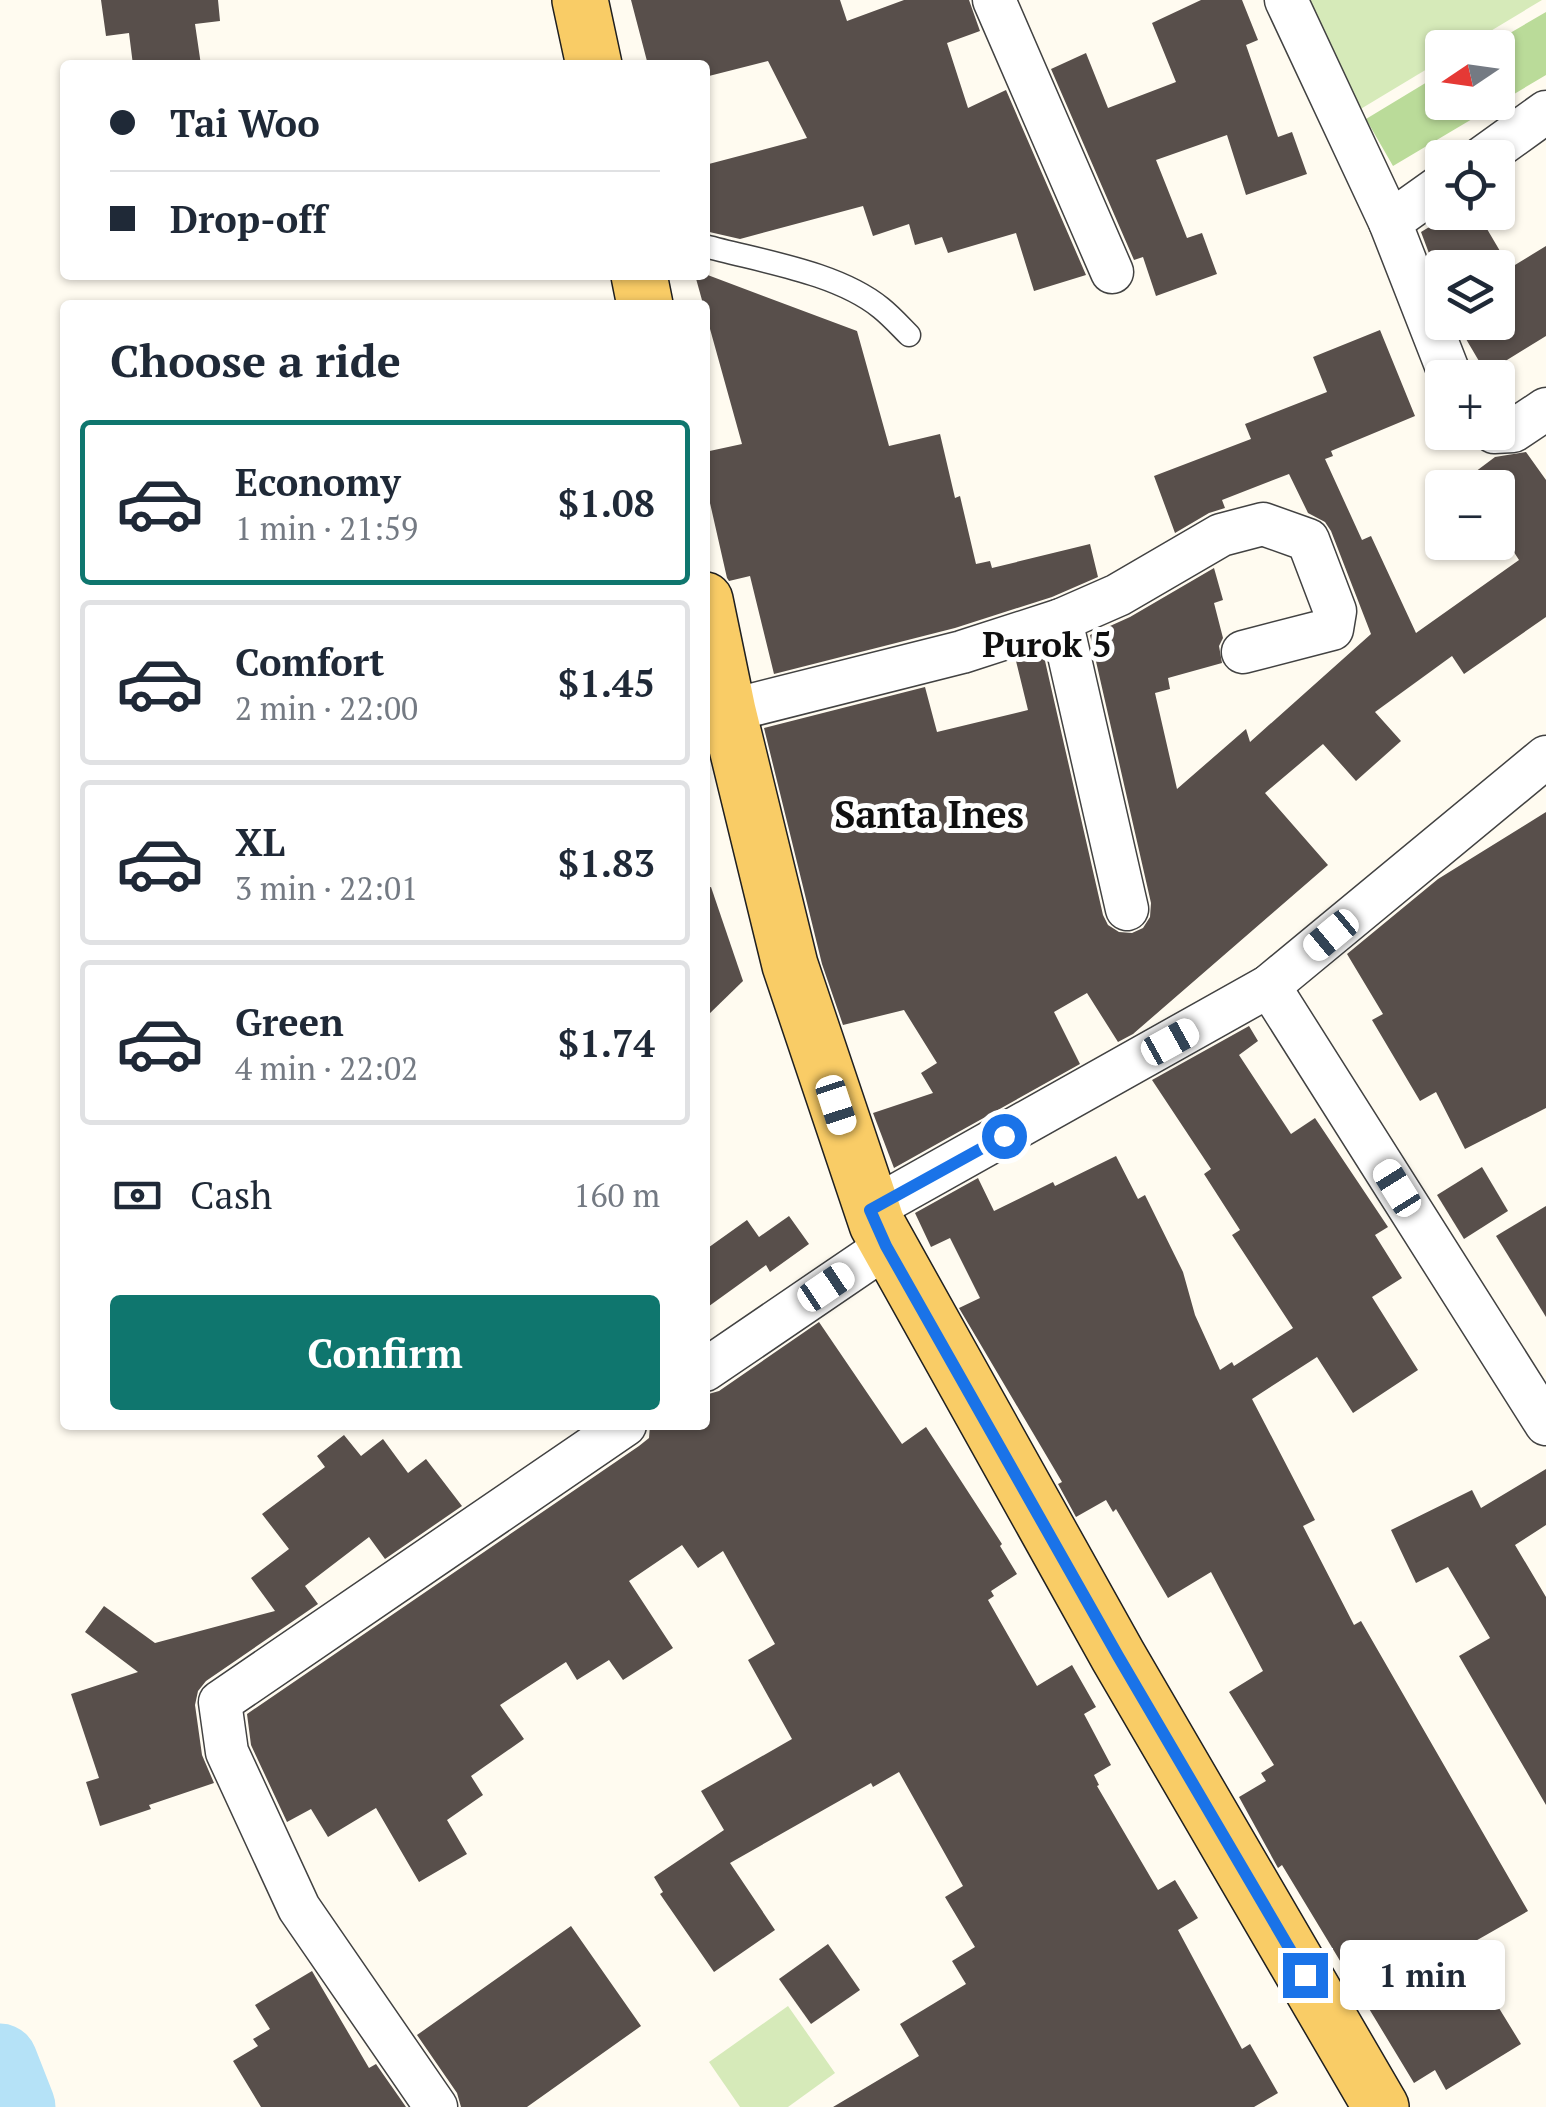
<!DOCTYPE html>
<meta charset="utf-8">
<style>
:root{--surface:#fff;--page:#f6f6f7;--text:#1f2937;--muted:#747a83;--line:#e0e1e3;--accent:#0f766e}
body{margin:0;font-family:"PT Serif",serif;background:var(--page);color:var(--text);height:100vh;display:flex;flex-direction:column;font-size:38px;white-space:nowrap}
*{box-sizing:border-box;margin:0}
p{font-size:32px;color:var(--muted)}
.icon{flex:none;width:55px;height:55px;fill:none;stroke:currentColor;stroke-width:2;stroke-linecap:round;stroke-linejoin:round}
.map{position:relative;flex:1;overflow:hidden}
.sheet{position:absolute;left:60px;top:300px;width:650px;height:1130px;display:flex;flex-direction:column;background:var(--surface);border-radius:10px;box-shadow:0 2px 8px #0004}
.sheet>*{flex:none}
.hud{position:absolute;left:60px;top:60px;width:650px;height:220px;border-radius:10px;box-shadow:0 2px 8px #0004;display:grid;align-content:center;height:220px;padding:0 50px;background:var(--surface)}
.needle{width:65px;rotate:257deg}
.tools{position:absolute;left:1425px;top:30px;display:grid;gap:20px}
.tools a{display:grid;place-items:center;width:90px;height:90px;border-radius:10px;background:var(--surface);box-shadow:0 2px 8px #0004;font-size:50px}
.end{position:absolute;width:45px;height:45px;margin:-22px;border:12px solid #1a73e8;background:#fff;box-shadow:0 0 0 5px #fff}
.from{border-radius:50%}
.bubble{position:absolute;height:70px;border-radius:10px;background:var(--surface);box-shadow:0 2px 8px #0004;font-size:32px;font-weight:800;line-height:70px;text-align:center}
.car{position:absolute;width:30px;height:60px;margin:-30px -15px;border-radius:12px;box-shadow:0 0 8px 2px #0007;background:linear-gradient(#fff 24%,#345 0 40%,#fff 0 76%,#345 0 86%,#fff 0)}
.hud b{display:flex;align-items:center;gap:35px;height:95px;font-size:38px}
.hud b+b{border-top:2px solid var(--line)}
.hud i{width:25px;height:25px;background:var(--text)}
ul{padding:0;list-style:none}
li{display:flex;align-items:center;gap:30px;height:165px;margin:0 20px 15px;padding:0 30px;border:5px solid var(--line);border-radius:10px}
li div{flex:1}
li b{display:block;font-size:38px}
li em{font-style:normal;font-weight:800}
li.current{border-color:var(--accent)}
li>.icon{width:90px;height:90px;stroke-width:1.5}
h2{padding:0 50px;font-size:45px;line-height:120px}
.pay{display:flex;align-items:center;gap:25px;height:110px;padding:0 50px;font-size:38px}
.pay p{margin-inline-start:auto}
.action{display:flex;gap:20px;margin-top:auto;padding:20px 50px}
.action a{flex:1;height:115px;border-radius:10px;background:var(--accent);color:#fff;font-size:40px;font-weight:800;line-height:115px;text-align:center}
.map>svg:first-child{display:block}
</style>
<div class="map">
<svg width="1546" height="2107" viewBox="0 0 1546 2107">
<rect width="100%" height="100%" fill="#fffbf0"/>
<g fill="#d6eab9">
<polygon points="1295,0 1542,0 1464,47 1442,48 1442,60 1349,116"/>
<polygon points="788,2006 835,2073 788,2107 740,2107 709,2062"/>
</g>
<polygon fill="#badb99" points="1546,12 1546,75 1393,166 1366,119 1442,73 1442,102 1498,102 1498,48 1486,47"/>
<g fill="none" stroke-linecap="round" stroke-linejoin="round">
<polyline stroke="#b5e2f7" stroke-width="75" points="0,2061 18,2107"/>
</g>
<g fill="#584f4b">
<polygon points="101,0 218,0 220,21 195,24 201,65 133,65 129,33 106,36"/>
<polygon points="631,0 840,0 847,21 904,0 969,0 980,31 947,43 968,108 1006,90 1086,275 1034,291 1016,233 948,253 942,237 915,245 909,224 873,236 863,206 740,239 705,231 705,165 807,138 768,61 705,77 705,65 648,65"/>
<polygon points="1201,0 1242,0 1258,40 1246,45 1278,137 1292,132 1307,174 1246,195 1227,135 1156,160 1187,238 1202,233 1217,274 1156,296 1143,257 1134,260 1051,69 1086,53 1108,108 1176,82 1152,23"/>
<polygon points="1454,212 1477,212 1510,268 1546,246 1546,336 1486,373 1456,322 1498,322 1498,268 1442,268 1442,288 1421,232"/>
<polygon points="705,274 857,331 889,446 940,434 955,498 960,496 976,564 990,561 992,568 1090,544 1098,577 1052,597 955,628 774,674 750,576 729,581 727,578 705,481 705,452 742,444 695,275"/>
<polygon points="1380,330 1415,416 1331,451 1333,456 1325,459 1362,540 1371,536 1416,633 1519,560 1501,532 1509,527 1498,511 1498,488 1480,488 1471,475 1495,457 1526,452 1546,480 1546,617 1464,674 1452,656 1375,712 1401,741 1356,781 1323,744 1265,793 1328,865 1133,1034 1118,1042 1087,993 1054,1012 1080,1064 894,1168 873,1113 933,1093 921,1073 937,1063 904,1010 843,1025 822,964 764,728 925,687 937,732 1028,710 1016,661 1043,652 1103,915 1108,925 1119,932 1132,933 1143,928 1150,917 1151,903 1090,635 1130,617 1214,568 1223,600 1214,603 1223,638 1219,646 1222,663 1168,678 1170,689 1155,693 1177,789 1246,729 1250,742 1371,634 1331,531 1325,522 1308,513 1289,474 1222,500 1225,508 1209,513 1175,533 1154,476 1251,439 1245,424 1327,392 1313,357"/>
<polygon points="1546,812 1546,1108 1465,1149 1436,1092 1420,1101 1372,1020 1383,1014 1347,954 1438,879"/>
<polygon points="711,887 743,981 705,1018 705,888"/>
<polygon points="1249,1026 1258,1041 1239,1055 1291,1134 1315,1118 1388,1227 1375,1235 1402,1278 1372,1297 1418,1370 1353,1413 1317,1357 1252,1399 1315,1520 1303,1526 1354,1625 1361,1621 1528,1911 1465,1947 1469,1955 1467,1956 1521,2044 1446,2090 1435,2070 1414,2083 1282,1865 1278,1868 1239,1797 1266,1781 1261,1773 1274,1765 1229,1692 1263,1671 1211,1572 1168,1598 1116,1509 1113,1512 1106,1500 1076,1517 1058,1484 1062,1482 959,1308 980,1298 950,1238 931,1247 915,1213 978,1178 994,1211 1053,1182 1055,1186 1116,1156 1138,1199 1145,1195 1183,1272 1195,1315 1220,1370 1232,1362 1234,1366 1293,1328 1232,1235 1240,1230 1204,1174 1211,1169 1152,1080"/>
<polygon points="1482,1167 1508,1211 1464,1239 1437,1195"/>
<polygon points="1546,1206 1546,1317 1496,1236"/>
<polygon points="789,1216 809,1244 770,1272 766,1265 705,1309 705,1250 747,1220 759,1237"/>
<polygon points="819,1322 902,1444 926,1427 1002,1544 1000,1546 1017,1574 991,1591 994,1596 988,1600 1037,1686 1072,1665 1096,1707 1084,1714 1111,1765 1094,1775 1099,1785 1097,1786 1158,1890 1175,1880 1198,1918 1178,1930 1242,2049 1250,2044 1278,2093 1254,2107 833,2107 919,2056 900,2024 966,1984 952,1961 975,1947 945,1897 963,1886 899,1772 873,1787 871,1783 730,1863 775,1930 714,1972 660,1894 663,1892 654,1877 724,1830 701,1791 792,1739 748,1660 775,1644 723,1551 698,1568 682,1545 629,1581 673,1648 623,1680 609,1660 577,1680 566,1662 500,1705 524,1739 471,1776 483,1795 447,1820 467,1854 419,1882 376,1808 328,1837 311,1809 287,1822 251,1745 247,1714 639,1446 649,1438 650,1425 705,1425 705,1395 719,1391"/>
<polygon points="344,1435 361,1456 383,1439 408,1473 426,1459 462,1506 385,1559 369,1537 305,1586 318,1604 206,1681 198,1691 195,1705 202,1755 214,1783 149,1805 151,1809 100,1826 86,1782 99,1778 71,1694 138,1672 85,1632 104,1606 155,1643 275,1611 251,1578 289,1549 262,1514 325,1467 317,1456"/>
<polygon points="1546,1469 1546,1525 1515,1545 1546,1597 1546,1805 1459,1656 1490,1638 1448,1567 1416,1583 1391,1530 1472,1490 1481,1508"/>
<polygon points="571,1926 641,2026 527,2107 461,2107 457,2093 417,2035"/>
<polygon points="828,1944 860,1990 811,2024 779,1979"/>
<polygon points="312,1971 369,2068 376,2064 406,2107 261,2107 233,2061 258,2046 253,2039 270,2029 255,2005"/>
</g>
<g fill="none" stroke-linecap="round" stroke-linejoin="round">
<defs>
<path id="service" d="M 705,246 C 759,261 837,272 881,308 C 891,316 900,326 909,335"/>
<g id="minor">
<polyline points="994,0 1112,272"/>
<polyline points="1286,0 1390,222 1451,378"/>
<polyline points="1482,158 1546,112"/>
<polyline points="1390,222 1442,185"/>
<polyline points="1494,432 1513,431 1546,409"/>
<polyline points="1061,620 1127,909"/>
<polyline points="728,711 962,652 1061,620 1118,595 1221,535 1263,524 1308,540 1335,611 1332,629 1243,652"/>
<polyline points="1269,986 1546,1424"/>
<polyline points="870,1210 1269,986 1546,757"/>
<polyline points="705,1370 887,1246"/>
<polyline points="436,2107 299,1908 227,1752 220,1702 625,1425"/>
</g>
<g id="primary">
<polyline points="580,0 594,65"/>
<polyline points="639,275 645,305"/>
<polyline points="705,600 728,711 790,965 877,1224 1118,1656 1381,2107"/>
</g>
</defs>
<use href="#service" stroke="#424242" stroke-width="25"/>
<use href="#minor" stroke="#424242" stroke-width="45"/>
<use href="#primary" stroke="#202020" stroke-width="58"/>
<use href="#service" stroke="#fff" stroke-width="22"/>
<use href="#minor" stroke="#fff" stroke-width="42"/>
<use href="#primary" stroke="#f9cc66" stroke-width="55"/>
</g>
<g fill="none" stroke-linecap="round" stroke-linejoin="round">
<polyline stroke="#1a73e8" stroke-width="12" points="1004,1136 870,1210 886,1246 1118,1656 1305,1975"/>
</g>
<g text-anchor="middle" stroke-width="10" stroke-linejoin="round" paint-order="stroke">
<g font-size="35" font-weight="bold" fill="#0f0f0f" stroke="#fff">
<text x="1047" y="657">Purok 5</text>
</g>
<g font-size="38" font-weight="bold" fill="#0f0f0f" stroke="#fff">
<text x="929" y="828">Santa Ines</text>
</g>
</g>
</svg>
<div class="tools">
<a><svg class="needle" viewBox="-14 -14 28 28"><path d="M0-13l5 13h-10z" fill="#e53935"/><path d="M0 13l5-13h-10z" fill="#747a83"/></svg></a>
<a><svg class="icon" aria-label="locate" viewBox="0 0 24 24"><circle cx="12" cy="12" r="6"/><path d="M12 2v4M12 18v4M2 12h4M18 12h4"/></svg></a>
<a><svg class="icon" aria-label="layers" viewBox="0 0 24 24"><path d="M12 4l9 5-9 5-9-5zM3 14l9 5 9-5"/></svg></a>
<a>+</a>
<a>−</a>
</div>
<i class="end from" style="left:1004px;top:1136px"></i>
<i class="end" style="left:1305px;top:1975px"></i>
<div class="bubble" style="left:1340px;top:1940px;width:165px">1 min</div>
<i class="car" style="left:1331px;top:935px;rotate:230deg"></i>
<i class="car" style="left:1170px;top:1042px;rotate:61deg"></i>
<i class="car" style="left:836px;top:1105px;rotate:162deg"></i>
<i class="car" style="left:1397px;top:1188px;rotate:328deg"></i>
<i class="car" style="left:826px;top:1287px;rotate:56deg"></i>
<div class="hud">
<b><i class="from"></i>Tai Woo</b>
<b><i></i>Drop-off</b>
</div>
<section class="sheet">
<h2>Choose a ride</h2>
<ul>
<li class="current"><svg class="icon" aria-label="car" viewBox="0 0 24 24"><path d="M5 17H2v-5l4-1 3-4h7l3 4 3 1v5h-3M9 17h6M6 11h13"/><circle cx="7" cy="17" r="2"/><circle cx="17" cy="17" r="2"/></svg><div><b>Economy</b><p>1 min · 21:59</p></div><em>$1.08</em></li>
<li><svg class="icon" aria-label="car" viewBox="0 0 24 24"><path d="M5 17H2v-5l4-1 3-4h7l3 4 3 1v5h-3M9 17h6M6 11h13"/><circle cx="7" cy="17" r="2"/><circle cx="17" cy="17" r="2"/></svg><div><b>Comfort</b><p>2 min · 22:00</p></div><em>$1.45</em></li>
<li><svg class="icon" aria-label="car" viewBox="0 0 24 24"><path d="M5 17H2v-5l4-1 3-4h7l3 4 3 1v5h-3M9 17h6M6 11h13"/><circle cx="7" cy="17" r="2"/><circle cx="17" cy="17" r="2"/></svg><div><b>XL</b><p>3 min · 22:01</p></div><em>$1.83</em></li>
<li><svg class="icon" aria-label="car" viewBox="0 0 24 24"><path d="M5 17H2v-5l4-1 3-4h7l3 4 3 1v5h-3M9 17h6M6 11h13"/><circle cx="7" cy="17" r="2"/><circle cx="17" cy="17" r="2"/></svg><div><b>Green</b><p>4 min · 22:02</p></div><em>$1.74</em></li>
</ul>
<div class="pay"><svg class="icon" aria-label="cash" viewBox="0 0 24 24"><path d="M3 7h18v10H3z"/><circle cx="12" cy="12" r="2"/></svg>Cash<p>160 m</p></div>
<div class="action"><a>Confirm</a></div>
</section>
</div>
